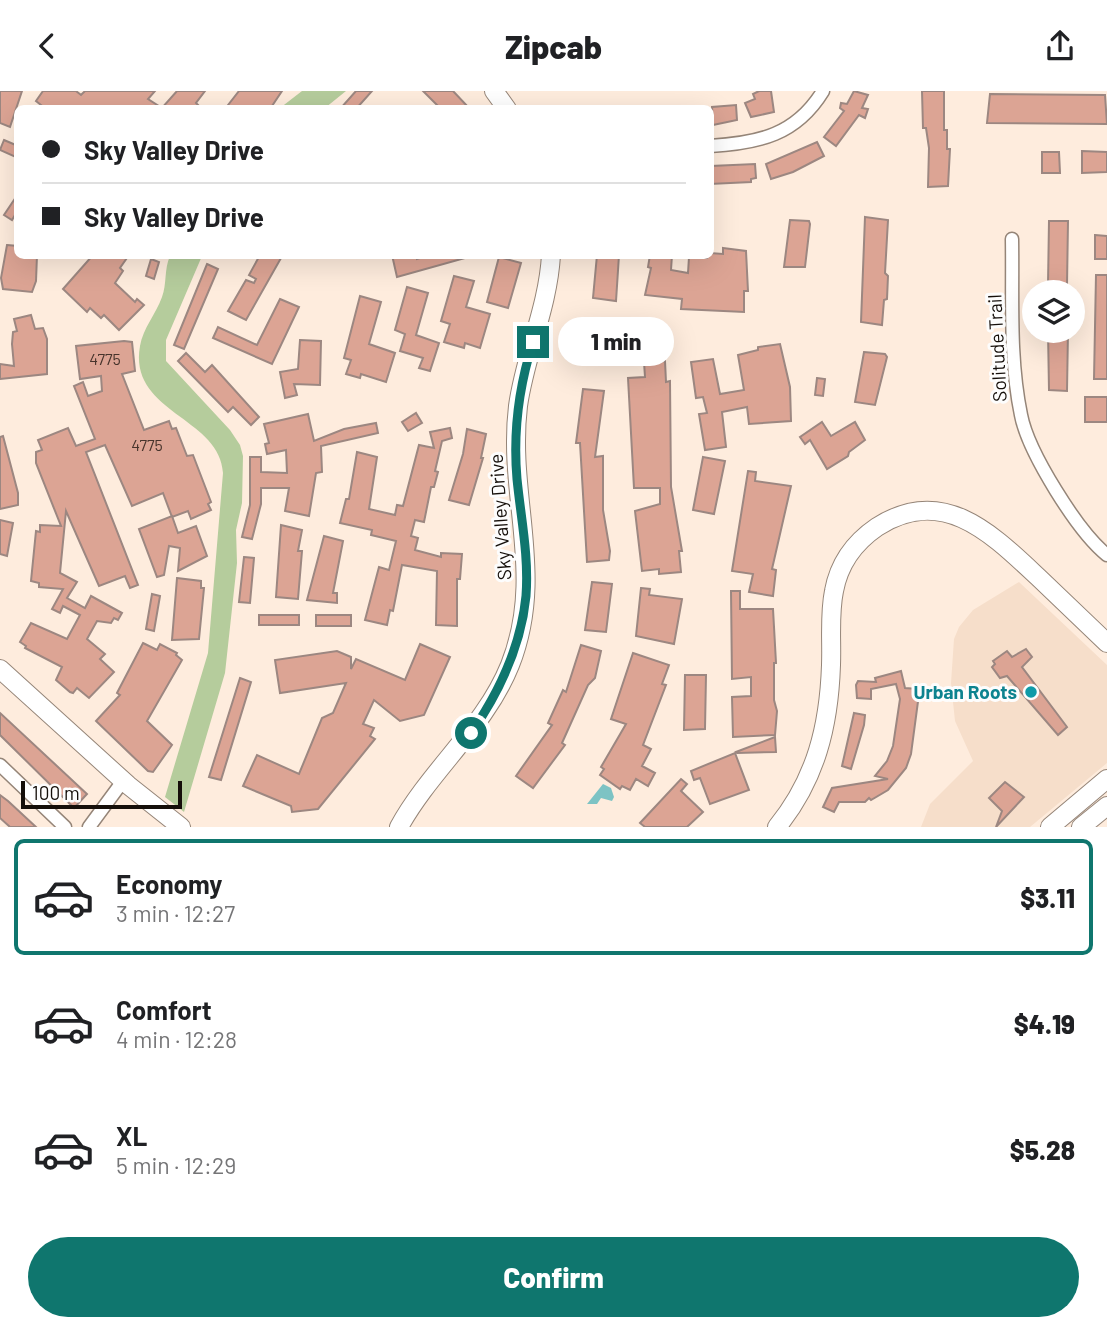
<!DOCTYPE html>
<meta charset="utf-8">
<style>
:root{--surface:#fff;--page:#f6f6f6;--text:#202124;--muted:#757577;--line:#e0e0e0;--accent:#0f766e}
body{margin:0;font-family:Barlow,sans-serif;background:var(--page);color:var(--text);height:100vh;display:flex;flex-direction:column;font-size:26px;white-space:nowrap}
*{box-sizing:border-box;margin:0}
p{font-size:23px;color:var(--muted)}
.icon{flex:none;width:38px;height:38px;fill:none;stroke:currentColor;stroke-width:2;stroke-linecap:round;stroke-linejoin:round}
.map{position:relative;height:736px;overflow:hidden}
.sheet{display:flex;flex-direction:column;background:var(--surface);flex:1}
.sheet>*{flex:none}
.top-card{position:absolute;left:14px;top:14px;width:700px;height:154px;border-radius:10px;box-shadow:0 7px 28px #0002;display:grid;align-content:center;height:154px;padding:0 28px;background:var(--surface)}
.buttons{position:absolute;left:1022px;top:189px;display:grid;gap:14px}
.buttons a{display:grid;place-items:center;width:63px;height:63px;border-radius:50%;background:var(--surface);box-shadow:0 7px 28px #0002;font-size:35px}
.scale{position:absolute;left:21px;bottom:18px;width:161px;box-sizing:border-box;padding-left:7px;border:4px solid #150f0a;border-top:0;font-size:19px;line-height:24px;white-space:nowrap;color:#150f0a;-webkit-text-stroke:5px #fdfdfd;paint-order:stroke}
.end{position:absolute;width:32px;height:32px;margin:-16px;border:9px solid #0f766e;background:#fff;box-shadow:0 0 0 4px #fff}
.from{border-radius:50%}
.bubble{position:absolute;height:49px;border-radius:24px;background:var(--surface);box-shadow:0 7px 28px #0002;font-size:23px;font-weight:800;line-height:49px;text-align:center}
.top-card b{display:flex;align-items:center;gap:24px;height:66px;font-size:26px}
.top-card b+b{border-top:2px solid var(--line)}
.top-card i{width:18px;height:18px;background:var(--text)}
ul{padding:12px 0 0;list-style:none}
li{display:flex;align-items:center;gap:21px;height:116px;margin:0 14px 10px;padding:0 14px;border:4px solid transparent;border-radius:10px}
li div{flex:1}
li b{display:block;font-size:26px}
li em{font-style:normal;font-weight:800}
li.active{border-color:var(--accent)}
li>.icon{width:63px;height:63px;stroke-width:1.5}
.primary-button{display:flex;gap:14px;margin-top:auto;padding:14px 28px}
.primary-button a{flex:1;height:80px;border-radius:42px;background:var(--accent);color:#fff;font-size:28px;font-weight:800;line-height:80px;text-align:center}
header{display:flex;justify-content:space-between;align-items:center;height:91px;padding:0 28px;background:var(--surface);font-size:32px;font-weight:800}
.map>svg:first-child{display:block}
</style>
<header><svg class="icon" aria-label="back" viewBox="0 0 24 24"><path d="M15 5l-7 7 7 7"/></svg>Zipcab<svg class="icon" aria-label="share" viewBox="0 0 24 24"><path d="M12 15V3M7 8l5-5 5 5M5 13v7h14v-7"/></svg></header>
<div class="map">
<svg width="1107" height="736" viewBox="0 0 1107 736">
<rect width="100%" height="100%" fill="#feecdd"/>
<polygon fill="#f6deca" points="1019,491 1107,574 1107,672 1030,736 921,736 930,713 973,670 955,630 951,592 954,548 959,536 973,519"/>
<g fill="#b5cc9c">
<polygon points="302,0 346,0 325,17 280,17"/>
<path d="M 170,165 L 202,165 L 166,249 L 166,270 L 230,339 L 240,354 L 243,365 L 242,412 L 236,439 L 237,472 L 225,582 L 184,721 L 165,706 L 208,562 L 223,382 C 220,326 128,322 140,255 C 143,237 156,223 162,206 C 167,193 164,178 170,165 Z"/>
</g>
<polygon fill="#7dc3c4" points="603,693 611,697 614,706 612,710 601,707 597,713 587,713"/>
<g fill="#dca494" stroke="#9c8781" stroke-width="2">
<polygon points="0,0 22,0 10,36 0,32"/>
<polygon points="43,0 76,0 81,4 85,0 155,0 148,8 162,17 177,0 205,0 196,12 202,18 46,18 36,10"/>
<polygon points="239,0 282,0 270,18 225,18"/>
<polygon points="356,0 372,0 356,18 340,18"/>
<polygon points="423,0 453,0 470,18 441,18"/>
<polygon points="759,0 771,0 774,21 751,26 745,12 755,8 753,3"/>
<polygon points="854,0 868,4 862,17 868,18 865,27 859,24 836,55 824,46 844,20 840,17 841,12 847,13"/>
<polygon points="922,0 944,0 944,39 947,39 947,58 950,58 948,95 928,96 929,57 926,37 923,37"/>
<polygon points="990,3 1105,4 1107,33 987,32"/>
<polygon points="736,14 737,29 713,34 712,16"/>
<polygon points="4,49 18,55 18,67 0,59"/>
<polygon points="817,51 824,65 793,81 771,88 766,73"/>
<polygon points="1082,60 1107,61 1107,81 1082,82"/>
<polygon points="1042,61 1059,61 1060,82 1042,82"/>
<polygon points="755,73 756,87 751,88 751,91 710,93 711,75"/>
<polygon points="18,103 18,119 12,129 4,124"/>
<polygon points="865,126 888,129 885,182 888,185 887,208 884,209 882,234 861,231"/>
<polygon points="790,129 809,130 810,133 805,176 784,176"/>
<polygon points="1049,130 1068,130 1067,194 1048,194"/>
<polygon points="1095,144 1107,145 1107,168 1095,168"/>
<polygon points="7,154 18,155 18,164 37,164 36,190 32,201 3,198 1,187"/>
<polygon points="723,157 746,160 748,200 744,200 744,221 681,218 682,208 645,204 651,177 648,176 650,164 672,164 671,179 688,182 689,166 707,167 710,162 723,163"/>
<polygon points="93,164 129,164 120,177 123,180 115,192 135,211 137,208 144,214 119,239 104,224 101,227 90,217 87,221 63,198"/>
<polygon points="260,164 281,167 246,229 228,220 246,189 254,192 256,188 249,184"/>
<polygon points="392,164 417,164 417,168 430,164 465,164 465,167 397,186"/>
<polygon points="597,164 619,164 616,210 593,207"/>
<polygon points="499,166 521,172 508,217 487,211"/>
<polygon points="151,168 159,171 154,188 146,185"/>
<polygon points="207,173 218,178 184,258 174,254"/>
<polygon points="1096,184 1107,184 1107,288 1094,288"/>
<polygon points="454,185 474,190 466,216 490,223 480,257 465,252 464,257 444,251 450,233 441,230"/>
<polygon points="407,196 428,202 416,244 439,252 430,280 419,277 423,267 400,260 405,243 395,239"/>
<polygon points="360,205 381,211 369,253 395,262 386,291 361,283 360,287 346,283 351,269 344,267"/>
<polygon points="280,208 299,216 272,273 213,247 218,236 257,254"/>
<polygon points="31,224 35,238 43,237 47,248 47,283 0,288 0,273 14,275 12,253 13,241 17,240 14,228"/>
<polygon points="1048,240 1068,240 1067,300 1049,299"/>
<polygon points="300,249 321,250 320,294 294,293 297,304 285,307 280,281 298,278"/>
<polygon points="124,250 132,251 135,280 122,283 144,339 169,330 172,338 176,337 187,365 193,364 211,411 208,413 211,419 191,428 188,420 172,426 163,402 132,415 105,354 86,361 138,494 130,497 125,485 99,495 66,420 60,482 77,491 67,507 85,517 91,505 122,522 118,529 114,527 111,532 97,530 87,548 105,563 100,568 114,581 89,607 77,597 73,602 70,601 56,589 62,576 25,557 26,555 20,551 31,532 67,548 80,524 63,515 60,522 52,518 63,498 39,496 39,492 31,490 36,440 40,441 40,434 61,435 36,372 36,361 42,359 38,349 68,337 76,355 95,348 74,295 83,291 88,305 102,300 101,285 80,288 76,255"/>
<polygon points="780,253 790,296 791,330 749,333 747,316 722,321 726,356 705,359 699,323 707,322 703,306 696,307 691,271 713,268 720,303 744,299 738,264 758,259 758,256"/>
<polygon points="864,261 885,263 887,266 875,314 855,311"/>
<polygon points="186,262 205,281 212,274 259,326 251,334 233,316 228,321 178,270"/>
<polygon points="665,270 666,291 670,290 671,396 682,460 679,460 681,481 659,483 659,478 642,480 635,420 660,413 660,397 634,397 628,287 645,286 644,271"/>
<polygon points="817,287 825,288 823,305 815,304"/>
<polygon points="583,298 604,300 595,366 603,365 603,419 610,460 609,469 587,471 580,352 576,352"/>
<rect x="1085" y="306" width="22" height="25"/>
<polygon points="416,322 422,332 408,340 402,331"/>
<polygon points="308,323 314,350 344,338 376,332 378,342 321,355 322,381 316,382 309,425 285,420 289,397 261,397 261,413 252,448 242,446 250,414 250,366 261,366 261,381 287,382 286,359 267,363 265,353 269,352 264,333"/>
<polygon points="822,331 831,345 855,331 865,349 849,361 848,365 827,378 810,349 805,353 800,346"/>
<polygon points="450,337 452,347 442,350 435,380 438,381 434,396 431,396 424,431 415,429 411,445 418,447 415,459 441,466 441,462 462,463 460,488 457,488 457,535 436,534 437,480 402,474 393,520 390,519 387,534 365,529 379,476 389,479 396,450 371,444 372,439 340,432 346,408 349,408 357,361 377,366 369,418 395,424 397,414 403,415 419,354 434,357 430,341"/>
<polygon points="467,338 486,343 481,367 483,367 469,414 449,409 463,363"/>
<polygon points="3,345 18,402 18,414 0,418 0,346"/>
<polygon points="703,366 725,370 714,423 693,419"/>
<polygon points="748,380 756,381 755,390 791,395 772,478 776,479 773,505 749,501 753,483 732,480"/>
<polygon points="172,425 178,442 196,435 207,465 178,480 180,457 169,455 164,484 157,486 139,438"/>
<polygon points="0,429 13,432 7,465 0,463"/>
<polygon points="281,434 302,439 298,460 302,460 298,508 276,506"/>
<polygon points="324,445 343,450 333,502 337,502 337,512 307,509"/>
<polygon points="244,466 254,467 250,512 239,511"/>
<polygon points="177,487 201,490 201,497 204,497 199,548 172,549"/>
<polygon points="592,491 612,493 606,541 585,539"/>
<polygon points="641,497 650,498 649,504 682,508 674,553 636,545"/>
<polygon points="731,500 740,500 740,518 773,518 776,572 774,572 774,609 777,620 775,644 733,646 732,606 751,605 751,586 732,588"/>
<polygon points="152,503 160,505 154,540 146,538"/>
<rect x="259" y="524" width="40" height="10"/>
<rect x="316" y="524" width="35" height="11"/>
<polygon points="143,552 157,559 160,553 177,562 176,564 182,569 147,630 172,654 153,681 148,680 96,630 120,604 117,602"/>
<polygon points="420,553 450,566 424,624 400,630 374,609 363,633 374,637 370,645 375,648 318,718 292,721 291,715 243,695 257,664 299,683 322,627 333,622 346,592 280,602 275,569 337,560 351,566 351,578 356,568 405,589"/>
<polygon points="581,554 601,560 595,587 588,594 562,652 565,654 533,697 516,685 552,634 548,632 563,599 566,601"/>
<polygon points="1026,558 1032,566 1022,576 1067,636 1058,644 1007,585 1000,587 992,576 995,573 993,570 1007,560 1012,566"/>
<polygon points="633,562 669,574 662,593 666,594 643,654 651,658 642,675 655,682 648,695 636,688 630,699 622,695 620,698 600,684 604,678 601,676 626,633 611,628"/>
<polygon points="901,580 905,597 918,598 919,603 911,663 906,677 888,699 871,709 869,707 865,711 839,711 834,721 823,716 832,697 888,688 875,685 887,670 893,655 900,608 896,593 871,598 871,608 857,607 856,594 858,590 876,591 875,587"/>
<polygon points="685,584 706,584 705,638 684,639"/>
<polygon points="240,587 251,591 221,689 209,686"/>
<polygon points="0,622 87,703 74,717 0,644"/>
<polygon points="854,622 865,624 864,634 851,678 842,675"/>
<polygon points="775,646 776,661 737,662 736,661"/>
<polygon points="735,662 749,699 710,713 700,687 694,689 691,680"/>
<polygon points="681,688 687,693 681,700 703,721 687,736 645,736 640,732"/>
<polygon points="1005,691 1024,706 996,736 1002,720 989,707"/>
<polygon points="0,704 8,710 36,736 10,736 0,727"/>
</g>
<g fill="none" stroke-linecap="round" stroke-linejoin="round">
<defs>
<g id="street">
<path d="M 710,55 C 759,52 796,44 823,0"/>
<path d="M 1012,148 C 1013,207 1009,266 1021,324 C 1028,361 1078,441 1107,464"/>
<polyline points="0,674 65,736"/>
<polyline points="89,736 123,690"/>
</g>
<g id="secondary">
<polyline points="494,0 507,18"/>
<polyline points="0,578 128,694 181,736"/>
<path d="M 399,736 C 431,678 485,636 510,574 C 546,483 507,406 518,315 C 525,264 548,217 551,164"/>
<path d="M 777,736 C 816,688 829,635 831,574 C 832,550 829,524 834,500 C 839,473 855,451 877,436 C 943,393 992,443 1038,486 C 1061,508 1084,530 1107,552"/>
<polyline points="1050,736 1107,688"/>
<polyline points="1081,736 1107,715"/>
</g>
</defs>
<use href="#street" stroke="#958578" stroke-width="15"/>
<use href="#secondary" stroke="#958578" stroke-width="20"/>
<use href="#street" stroke="#fff" stroke-width="12"/>
<use href="#secondary" stroke="#fff" stroke-width="18"/>
</g>
<g fill="none" stroke-linecap="round" stroke-linejoin="round">
<path stroke="#0f766e" stroke-width="9" d="M 471,642 C 500,600 521,556 526,505 C 529,465 521,428 517,388 C 513,342 519,295 533,251"/>
</g>
<circle fill="#0f9aa8" stroke="#fdfdfd" stroke-width="2.5" cx="1031" cy="601" r="7"/>
<g text-anchor="middle" stroke-width="6" stroke-linejoin="round" paint-order="stroke">
<g font-size="16" fill="#47342c">
<text x="105" y="274">4775</text>
<text x="147" y="360">4775</text>
</g>
<g font-size="19" fill="#150f0a" stroke="#fdfdfd">
<text transform="translate(997 257) rotate(-93)" y="7">Solitude Trail</text>
<text transform="translate(500 426) rotate(-94)" y="7">Sky Valley Drive</text>
</g>
<g font-size="19" font-weight="bold" fill="#0d838f" stroke="#fdfdfd" text-anchor="end">
<text x="1017" y="608">Urban Roots</text>
</g>
</g>
</svg>
<div class="buttons">
<a><svg class="icon" aria-label="layers" viewBox="0 0 24 24"><path d="M12 4l9 5-9 5-9-5zM3 14l9 5 9-5"/></svg></a>
</div>
<div class="scale">100 m</div>
<i class="end from" style="left:471px;top:642px"></i>
<i class="end" style="left:533px;top:251px"></i>
<div class="bubble" style="left:558px;top:226px;width:116px">1 min</div>
<div class="top-card">
<b><i class="from"></i>Sky Valley Drive</b>
<b><i></i>Sky Valley Drive</b>
</div>
</div>
<section class="sheet">
<ul>
<li class="active"><svg class="icon" aria-label="car" viewBox="0 0 24 24"><path d="M5 17H2v-5l4-1 3-4h7l3 4 3 1v5h-3M9 17h6M6 11h13"/><circle cx="7" cy="17" r="2"/><circle cx="17" cy="17" r="2"/></svg><div><b>Economy</b><p>3 min · 12:27</p></div><em>$3.11</em></li>
<li><svg class="icon" aria-label="car" viewBox="0 0 24 24"><path d="M5 17H2v-5l4-1 3-4h7l3 4 3 1v5h-3M9 17h6M6 11h13"/><circle cx="7" cy="17" r="2"/><circle cx="17" cy="17" r="2"/></svg><div><b>Comfort</b><p>4 min · 12:28</p></div><em>$4.19</em></li>
<li><svg class="icon" aria-label="car" viewBox="0 0 24 24"><path d="M5 17H2v-5l4-1 3-4h7l3 4 3 1v5h-3M9 17h6M6 11h13"/><circle cx="7" cy="17" r="2"/><circle cx="17" cy="17" r="2"/></svg><div><b>XL</b><p>5 min · 12:29</p></div><em>$5.28</em></li>
</ul>
<div class="primary-button"><a>Confirm</a></div>
</section>
